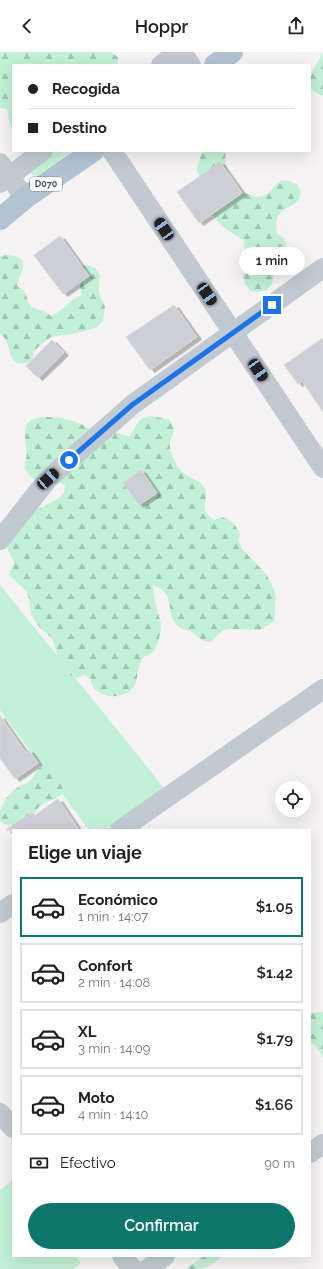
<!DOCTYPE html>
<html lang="es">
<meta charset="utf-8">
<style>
:root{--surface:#fff;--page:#f2f2f2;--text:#202124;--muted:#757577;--line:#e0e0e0;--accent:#0f766e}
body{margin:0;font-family:Raleway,sans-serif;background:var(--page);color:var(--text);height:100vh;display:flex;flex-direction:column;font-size:15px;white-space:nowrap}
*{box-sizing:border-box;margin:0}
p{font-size:13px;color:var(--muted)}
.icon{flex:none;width:22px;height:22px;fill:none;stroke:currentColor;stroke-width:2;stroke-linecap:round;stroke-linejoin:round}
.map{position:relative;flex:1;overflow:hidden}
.side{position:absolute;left:12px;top:777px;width:299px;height:428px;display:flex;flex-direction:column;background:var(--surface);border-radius:0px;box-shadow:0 4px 16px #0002}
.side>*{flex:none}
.hud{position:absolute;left:12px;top:12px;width:299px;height:88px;border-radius:0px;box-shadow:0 4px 16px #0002;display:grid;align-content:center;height:88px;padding:0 16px;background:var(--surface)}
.fabs{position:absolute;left:275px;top:729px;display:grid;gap:8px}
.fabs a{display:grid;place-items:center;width:36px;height:36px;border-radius:50%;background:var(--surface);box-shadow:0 4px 16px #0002;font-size:20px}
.end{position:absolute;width:18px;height:18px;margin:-9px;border:5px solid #1a73e8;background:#fff;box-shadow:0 0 0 2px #fff}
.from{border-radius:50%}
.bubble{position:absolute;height:28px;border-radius:14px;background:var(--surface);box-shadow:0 4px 16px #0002;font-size:13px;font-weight:600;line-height:28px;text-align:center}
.car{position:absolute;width:12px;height:24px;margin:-12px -6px;border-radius:5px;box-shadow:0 0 3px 1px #0007;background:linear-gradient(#222 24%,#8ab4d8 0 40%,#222 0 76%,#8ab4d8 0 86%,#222 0)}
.hud b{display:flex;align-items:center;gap:14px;height:38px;font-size:15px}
.hud b+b{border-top:1px solid var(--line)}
.hud i{width:10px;height:10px;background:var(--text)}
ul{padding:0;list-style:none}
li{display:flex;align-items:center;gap:12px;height:60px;margin:0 8px 6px;padding:0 8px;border:2px solid var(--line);border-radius:0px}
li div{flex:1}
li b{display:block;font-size:15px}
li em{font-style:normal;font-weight:600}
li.current{border-color:var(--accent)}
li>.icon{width:36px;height:36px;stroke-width:1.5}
h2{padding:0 16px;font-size:18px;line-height:48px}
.pay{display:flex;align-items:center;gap:10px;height:44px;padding:0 16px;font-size:15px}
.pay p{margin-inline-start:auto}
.action{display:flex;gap:8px;margin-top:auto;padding:8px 16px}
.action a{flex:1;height:46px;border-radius:24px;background:var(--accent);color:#fff;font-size:16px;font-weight:600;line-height:46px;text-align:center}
header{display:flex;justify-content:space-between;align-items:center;height:52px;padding:0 16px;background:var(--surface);font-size:18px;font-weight:600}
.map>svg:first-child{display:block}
</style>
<header><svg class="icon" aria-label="back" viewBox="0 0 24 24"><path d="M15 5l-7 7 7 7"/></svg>Hoppr<svg class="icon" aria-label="share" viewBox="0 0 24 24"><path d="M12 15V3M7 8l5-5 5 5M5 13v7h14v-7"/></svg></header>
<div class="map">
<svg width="323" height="1217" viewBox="0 0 323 1217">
<defs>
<pattern id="forest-firs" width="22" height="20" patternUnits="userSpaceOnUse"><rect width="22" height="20" fill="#c3f1d5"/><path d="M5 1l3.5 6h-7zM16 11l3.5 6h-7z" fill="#a0c6b0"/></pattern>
<filter id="shadow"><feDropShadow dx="4.5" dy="2.5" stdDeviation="0" flood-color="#0004"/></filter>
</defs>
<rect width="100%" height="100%" fill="#f5f3f3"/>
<g fill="#c3f1d5">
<polygon points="54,99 72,99 37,124 32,123 31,120 32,115"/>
<polygon points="0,533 169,742 116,778 89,778 0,658"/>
<polygon points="13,1128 13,1204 76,1204 81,1211 73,1217 0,1217 0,1138"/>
</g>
<g fill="url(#forest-firs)">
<path d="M 0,0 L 110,0 L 118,5 L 118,12 L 13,13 L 13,79 C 8,72 9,65 7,57 L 0,56 Z"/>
<path d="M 323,0 L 323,44 L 311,38 C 307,21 317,14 323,0 Z"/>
<path d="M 202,99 L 226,99 C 223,117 230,125 239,139 L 249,142 L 255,145 C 258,145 262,144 265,143 C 279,135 275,123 297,132 C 311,162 270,146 277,181 C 289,188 287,195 288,207 L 275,217 L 272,232 L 267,238 L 259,240 L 251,239 L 245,232 L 243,224 C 250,216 249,214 246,204 C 244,199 244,193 244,188 C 233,182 212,169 210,156 C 209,149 212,140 212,133 C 191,119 197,121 202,99 Z"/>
<path d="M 7,203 L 16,204 L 23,209 C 24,219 19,224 17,234 L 24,239 L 31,255 L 45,260 L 51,264 C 64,259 67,249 82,243 L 77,221 L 80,214 L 88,213 L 96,217 L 100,223 L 99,239 L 101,247 L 105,254 L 103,269 L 97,275 L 82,280 L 51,285 L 39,294 L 34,300 L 32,309 C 4,320 15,293 0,281 L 0,204 Z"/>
<path d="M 151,364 L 170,368 C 171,370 173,374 174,376 C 174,384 167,392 171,400 C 174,408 177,417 184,421 C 190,426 201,429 204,435 C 211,448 196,456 214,468 L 222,465 L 229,468 L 235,473 L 240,482 L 239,489 L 242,497 L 266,522 L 274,537 L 276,546 L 274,570 L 260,578 L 230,577 L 223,578 L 211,590 C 200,590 200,585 192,580 C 188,578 182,578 178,574 C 163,561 179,543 153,533 C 153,541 155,550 157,558 C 159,566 163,572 160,581 C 159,587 157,597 152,601 C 148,605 144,602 141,609 C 136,618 139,628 133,636 C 125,647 101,647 93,635 C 91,633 91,629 90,626 L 84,623 L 77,626 L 70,623 L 60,611 L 52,586 L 40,576 L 31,563 L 29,547 L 27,540 L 9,523 L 14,510 L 7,496 L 9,488 L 34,459 L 58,447 L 64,441 L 65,433 L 58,430 L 37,429 C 32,426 26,421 25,415 C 25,410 27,405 27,400 C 26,387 19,370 37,366 C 52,363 70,367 83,373 C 86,374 88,377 91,378 C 97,381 106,379 112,379 C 119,380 122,384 130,384 C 138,373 136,366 151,364 Z"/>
<path d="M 47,713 L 55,714 C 61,722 63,731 62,742 C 51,752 37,748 34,765 C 22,770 11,778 0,769 L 0,758 L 9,742 L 15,737 L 30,729 L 39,716 Z"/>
<polygon points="323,960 323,1005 316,994 310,990 310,961"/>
<path d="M 204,1204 L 221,1204 C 210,1217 203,1217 186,1217 Z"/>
</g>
<g fill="#cdcfd5" stroke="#d7d9de" filter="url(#shadow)">
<polygon points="220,110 242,141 199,171 177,140"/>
<polygon points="60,184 89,224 63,242 34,203"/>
<polygon points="174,253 197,285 150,318 126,285"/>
<polygon points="323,286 323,360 302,329 298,332 284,313"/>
<polygon points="52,288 64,301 38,326 26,314"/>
<polygon points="141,418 157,441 139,453 123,431"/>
<polygon points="0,664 26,701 29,698 38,711 15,727 0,706"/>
<polygon points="58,747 79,778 6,778 32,760 34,764"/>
</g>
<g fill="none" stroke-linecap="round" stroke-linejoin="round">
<g stroke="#c1cad2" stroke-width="20">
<polyline points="181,0 191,13"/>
<polyline points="161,13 179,0"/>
<polyline points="112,99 323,416"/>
<polyline points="0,111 25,146"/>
<polyline points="0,131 43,99"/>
<polyline points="0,488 48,427 132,353 323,216"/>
<polyline points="120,778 323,637"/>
<polyline points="0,861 13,852"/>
<polyline points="0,1061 13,1076"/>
<polyline points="310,1101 323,1092"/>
<polyline points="122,1204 133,1217"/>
<polyline points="147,1217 165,1204"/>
</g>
<g stroke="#b3c2d1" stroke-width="22">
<polyline points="215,13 232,0"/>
<polyline points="0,167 25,146 93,99"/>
</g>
</g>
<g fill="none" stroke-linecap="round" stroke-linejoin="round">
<polyline stroke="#1a73e8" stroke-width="5" points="69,408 132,353 272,253"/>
</g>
<g text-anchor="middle" stroke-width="3.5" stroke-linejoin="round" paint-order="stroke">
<rect fill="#fff" stroke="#808990" stroke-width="1" x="30" y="125" width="32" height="14" rx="3"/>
<g font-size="9" font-weight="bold" fill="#4a5661">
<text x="46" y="135">D070</text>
</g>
</g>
</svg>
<div class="fabs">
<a><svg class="icon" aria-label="locate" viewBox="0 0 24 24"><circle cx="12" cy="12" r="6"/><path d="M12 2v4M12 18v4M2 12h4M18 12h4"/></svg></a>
</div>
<i class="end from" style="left:69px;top:408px"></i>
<i class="end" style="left:272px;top:253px"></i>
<div class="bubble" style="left:239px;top:195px;width:66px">1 min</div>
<i class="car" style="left:164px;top:177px;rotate:326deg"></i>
<i class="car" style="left:207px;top:242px;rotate:146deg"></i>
<i class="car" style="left:258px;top:318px;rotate:146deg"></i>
<i class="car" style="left:48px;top:427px;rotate:48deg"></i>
<div class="hud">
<b><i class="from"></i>Recogida</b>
<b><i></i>Destino</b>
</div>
<section class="side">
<h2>Elige un viaje</h2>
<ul>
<li class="current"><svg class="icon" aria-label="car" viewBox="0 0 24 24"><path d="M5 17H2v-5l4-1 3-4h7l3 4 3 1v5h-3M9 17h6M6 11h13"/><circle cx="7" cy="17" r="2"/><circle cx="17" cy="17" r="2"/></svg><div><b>Económico</b><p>1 min · 14:07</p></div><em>$1.05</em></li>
<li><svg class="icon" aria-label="car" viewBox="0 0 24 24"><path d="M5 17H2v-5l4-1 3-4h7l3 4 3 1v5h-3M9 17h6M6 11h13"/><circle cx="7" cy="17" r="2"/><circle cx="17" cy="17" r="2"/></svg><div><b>Confort</b><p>2 min · 14:08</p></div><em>$1.42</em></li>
<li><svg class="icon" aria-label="car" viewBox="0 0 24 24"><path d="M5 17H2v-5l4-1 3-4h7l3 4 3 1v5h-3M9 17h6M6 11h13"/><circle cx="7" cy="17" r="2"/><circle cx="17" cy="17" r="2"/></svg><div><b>XL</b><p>3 min · 14:09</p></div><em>$1.79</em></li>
<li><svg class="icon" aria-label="car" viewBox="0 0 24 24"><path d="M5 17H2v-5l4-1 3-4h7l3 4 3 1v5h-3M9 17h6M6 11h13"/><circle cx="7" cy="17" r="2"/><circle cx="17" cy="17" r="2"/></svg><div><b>Moto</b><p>4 min · 14:10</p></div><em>$1.66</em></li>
</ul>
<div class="pay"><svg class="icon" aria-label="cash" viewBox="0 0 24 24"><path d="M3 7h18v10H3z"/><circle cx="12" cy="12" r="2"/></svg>Efectivo<p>90 m</p></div>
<div class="action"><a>Confirmar</a></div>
</section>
</div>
